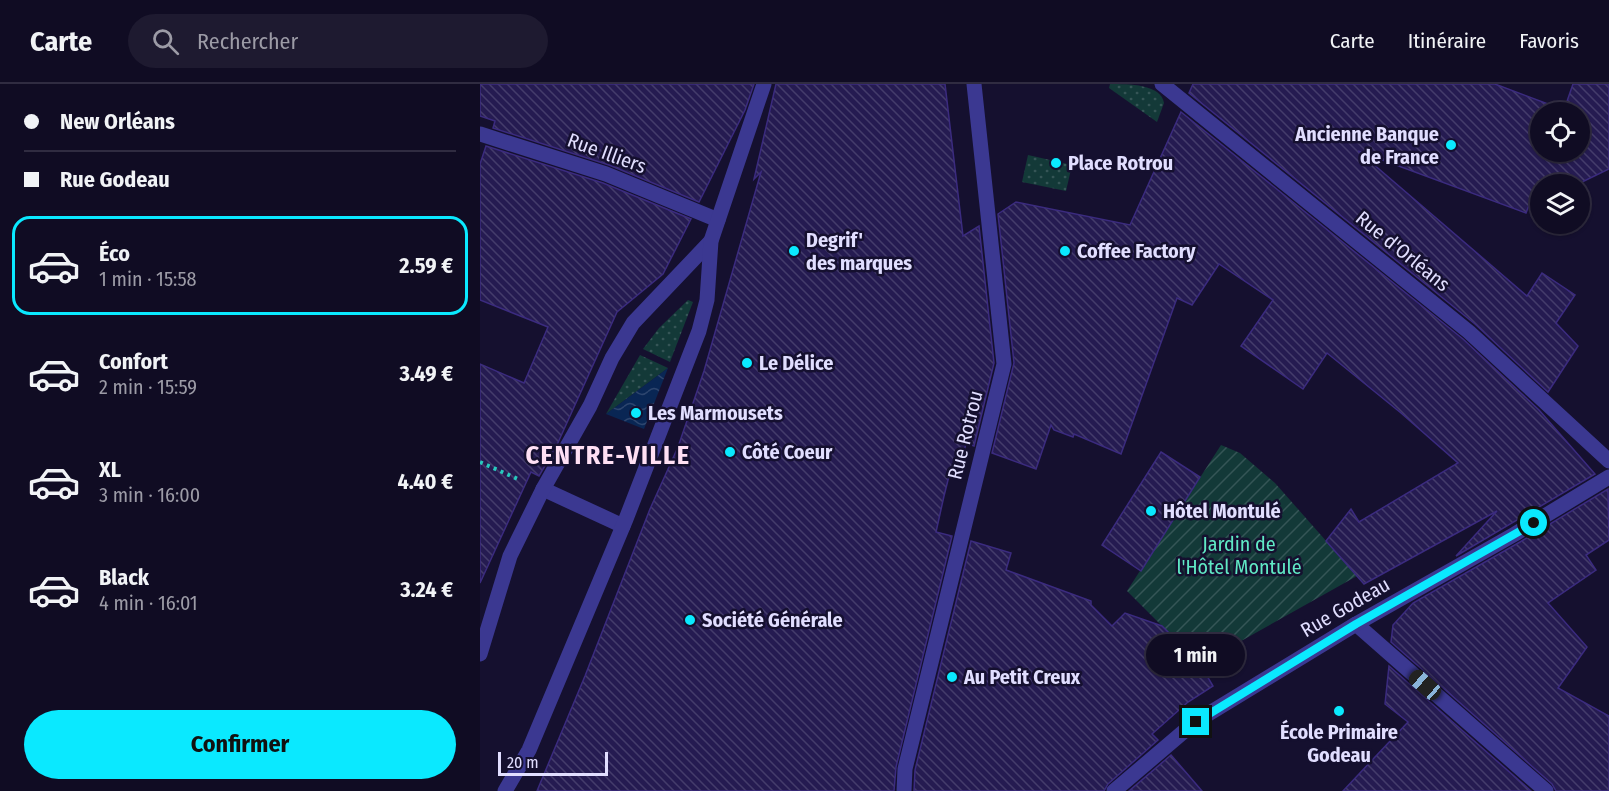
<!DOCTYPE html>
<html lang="fr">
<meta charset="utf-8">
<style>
:root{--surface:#100c23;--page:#1e1a30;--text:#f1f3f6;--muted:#9c9ba6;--line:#302c41;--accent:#0ae9ff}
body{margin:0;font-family:"Fira Sans Condensed",sans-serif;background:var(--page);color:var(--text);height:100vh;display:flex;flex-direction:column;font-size:22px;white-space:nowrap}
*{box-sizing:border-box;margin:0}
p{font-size:20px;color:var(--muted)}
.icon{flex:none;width:33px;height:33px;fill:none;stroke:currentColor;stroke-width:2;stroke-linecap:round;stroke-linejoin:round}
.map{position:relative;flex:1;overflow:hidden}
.sheet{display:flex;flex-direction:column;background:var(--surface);width:480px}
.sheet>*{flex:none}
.banner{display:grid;align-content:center;height:132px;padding:0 24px;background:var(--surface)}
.buttons{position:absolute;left:1050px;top:18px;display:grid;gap:12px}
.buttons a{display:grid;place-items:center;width:60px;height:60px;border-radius:50%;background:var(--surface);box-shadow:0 2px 4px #0004,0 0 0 2px var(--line);font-size:30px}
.scale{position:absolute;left:18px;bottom:15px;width:110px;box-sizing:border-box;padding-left:6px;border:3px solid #e1deff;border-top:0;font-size:16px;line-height:21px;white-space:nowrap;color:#e1deff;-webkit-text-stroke:4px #15102f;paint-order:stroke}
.end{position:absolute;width:27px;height:27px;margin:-14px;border:8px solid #0ae9ff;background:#111;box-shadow:0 0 0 3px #111}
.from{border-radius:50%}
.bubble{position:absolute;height:42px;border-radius:21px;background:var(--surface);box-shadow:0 2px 4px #0004,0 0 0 2px var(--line);font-size:20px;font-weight:700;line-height:42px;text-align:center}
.car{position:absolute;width:18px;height:36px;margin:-18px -9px;border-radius:8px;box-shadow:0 0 4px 2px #0007;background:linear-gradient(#222 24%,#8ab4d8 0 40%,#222 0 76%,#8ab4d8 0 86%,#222 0)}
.banner b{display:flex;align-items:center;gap:21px;height:57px;font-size:22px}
.banner b+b{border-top:2px solid var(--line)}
.banner i{width:15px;height:15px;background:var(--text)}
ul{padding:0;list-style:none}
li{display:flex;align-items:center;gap:18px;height:99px;margin:0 12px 9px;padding:0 12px;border:3px solid transparent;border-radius:18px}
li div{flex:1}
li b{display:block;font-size:22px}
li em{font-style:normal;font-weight:700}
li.active{border-color:var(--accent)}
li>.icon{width:54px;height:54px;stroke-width:1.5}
.button{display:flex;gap:12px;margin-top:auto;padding:12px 24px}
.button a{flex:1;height:69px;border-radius:36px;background:var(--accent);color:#111;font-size:24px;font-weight:700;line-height:69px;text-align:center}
header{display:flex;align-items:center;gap:36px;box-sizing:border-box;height:84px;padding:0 30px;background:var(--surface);border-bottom:2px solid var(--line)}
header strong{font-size:28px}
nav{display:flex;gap:33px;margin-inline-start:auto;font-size:21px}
.search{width:420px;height:54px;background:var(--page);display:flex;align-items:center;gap:15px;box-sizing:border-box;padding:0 21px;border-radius:33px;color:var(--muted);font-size:22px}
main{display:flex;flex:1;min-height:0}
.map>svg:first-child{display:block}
</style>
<header>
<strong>Carte</strong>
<div class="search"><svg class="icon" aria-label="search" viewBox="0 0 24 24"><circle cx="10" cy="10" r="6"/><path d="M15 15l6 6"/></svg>Rechercher</div>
<nav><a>Carte</a><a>Itinéraire</a><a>Favoris</a></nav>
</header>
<main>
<section class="sheet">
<div class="banner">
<b><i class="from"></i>New Orléans</b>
<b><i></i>Rue Godeau</b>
</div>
<ul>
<li class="active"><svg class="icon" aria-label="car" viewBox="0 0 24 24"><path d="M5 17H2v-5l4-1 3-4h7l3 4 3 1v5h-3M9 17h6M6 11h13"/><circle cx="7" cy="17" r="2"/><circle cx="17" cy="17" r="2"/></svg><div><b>Éco</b><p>1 min · 15:58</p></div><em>2.59 €</em></li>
<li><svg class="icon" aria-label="car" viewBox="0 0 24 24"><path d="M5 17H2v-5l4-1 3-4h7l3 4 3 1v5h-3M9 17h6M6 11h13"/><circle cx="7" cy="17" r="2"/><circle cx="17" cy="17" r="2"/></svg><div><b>Confort</b><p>2 min · 15:59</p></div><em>3.49 €</em></li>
<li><svg class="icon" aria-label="car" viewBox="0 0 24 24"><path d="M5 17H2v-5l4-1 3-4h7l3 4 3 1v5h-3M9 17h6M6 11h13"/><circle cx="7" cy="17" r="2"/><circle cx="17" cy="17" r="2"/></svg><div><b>XL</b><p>3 min · 16:00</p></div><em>4.40 €</em></li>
<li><svg class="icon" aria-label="car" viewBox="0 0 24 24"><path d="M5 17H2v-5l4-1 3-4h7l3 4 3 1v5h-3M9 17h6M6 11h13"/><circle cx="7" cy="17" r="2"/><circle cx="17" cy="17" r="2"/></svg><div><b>Black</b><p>4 min · 16:01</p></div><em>3.24 €</em></li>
</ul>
<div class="button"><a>Confirmer</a></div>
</section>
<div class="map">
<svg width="1129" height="707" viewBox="0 0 1129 707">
<defs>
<pattern id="grass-dots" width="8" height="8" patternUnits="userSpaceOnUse" patternTransform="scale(1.5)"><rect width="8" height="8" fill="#133938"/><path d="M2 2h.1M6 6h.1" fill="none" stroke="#355556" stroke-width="1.8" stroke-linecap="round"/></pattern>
<pattern id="garden-furrows" width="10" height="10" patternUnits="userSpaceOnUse" patternTransform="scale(1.5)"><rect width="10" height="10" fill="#133938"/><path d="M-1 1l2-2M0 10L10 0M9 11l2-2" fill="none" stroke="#355556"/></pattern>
<pattern id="water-waves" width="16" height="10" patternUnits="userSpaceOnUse" patternTransform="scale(1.5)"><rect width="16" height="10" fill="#092654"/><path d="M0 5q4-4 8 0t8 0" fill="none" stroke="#2d456e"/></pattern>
<pattern id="building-back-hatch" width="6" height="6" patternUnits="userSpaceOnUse" patternTransform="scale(1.5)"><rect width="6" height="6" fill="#251b51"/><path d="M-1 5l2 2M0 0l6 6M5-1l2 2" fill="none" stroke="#443c6b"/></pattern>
</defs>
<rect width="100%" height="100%" fill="#15102f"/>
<g fill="url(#grass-dots)">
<path d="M 630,0 C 649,0 681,0 684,19 L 677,38 L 629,4 Z"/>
<polygon points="548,71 592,81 586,107 542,98"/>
<polygon points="208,216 213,218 190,278 163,265 179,244"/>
<polygon points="160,271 188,284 126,330"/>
</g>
<polygon fill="url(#garden-furrows)" points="741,361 760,369 795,399 877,492 720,580 647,507"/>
<polygon fill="url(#water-waves)" points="188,284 164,345 126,330"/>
<g fill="url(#building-back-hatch)" stroke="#3b2b7f" stroke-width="1.5" fill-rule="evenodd">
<polygon points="0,0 274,0 265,26 219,118 129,81 13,44 15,37 0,32"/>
<polygon points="296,0 465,0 483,152 499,142 514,279 494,362 486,359 480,385 471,384 464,412 456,448 472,452 416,683 414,707 57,707 105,592 170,425 198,363 224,287 281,88 274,95"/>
<path d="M 713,0 L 1015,0 L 1084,26 L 1093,0 L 1129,0 L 1129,85 L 1098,100 L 1057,100 L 1046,129 L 878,67 L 1047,212 L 1062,189 L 1095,211 L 1076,239 L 1098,262 L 1068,308 L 995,240 L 709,9 ZM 1060,28 L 1100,28 L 1100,68 L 1060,68 Z"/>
<polygon points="701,28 983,255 1059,326 1115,390 976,472 1017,427 884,500 846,457 871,425 879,438 978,379 921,329 847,269 823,305 761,262 793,216 739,180 712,221 697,214 641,370 594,350 593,353 574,346 571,341 556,385 512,369 534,279 518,130 536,118 650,141"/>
<polygon points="6,62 123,99 211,135 183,190 137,228 76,363 59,392 51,388 0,499 0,280 44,299 68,243 0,216 0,80"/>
<polygon points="681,368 720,393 661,487 622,461"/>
<polygon points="1128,405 1129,456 1106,471 1116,486 1068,519 1107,563 1078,604 1129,632 1129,707 1076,707 1072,700 911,558 913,541 933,519 1040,458"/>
<polygon points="491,457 531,469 526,486 611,517 611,521 632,542 645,529 682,542 720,580 733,602 708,618 672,650 678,656 628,700 624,707 434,707 435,686"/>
<polygon points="909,582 1051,707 863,707 928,638 905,620"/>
<polygon points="691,671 722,707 649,707"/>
</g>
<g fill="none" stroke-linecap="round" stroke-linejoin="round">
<polyline stroke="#28c9bd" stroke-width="4" stroke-dasharray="3 4.5" stroke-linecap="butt" points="0,378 40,396"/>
<g stroke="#3b3891" stroke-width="15">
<polyline points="682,0 989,248 1129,377"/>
<polyline points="0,50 126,90 238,136"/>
<polyline points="63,405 143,442"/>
<polyline points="876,540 1066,707"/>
<polyline points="0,570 30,472 63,405 110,322 132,274 153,239 231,157"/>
<polyline points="25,707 49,666 146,435 219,247 227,216 231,157 284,0"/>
<polyline points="424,707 425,685 524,280 494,0"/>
<polyline points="634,707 715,638 876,540 1035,450 1129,393"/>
</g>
</g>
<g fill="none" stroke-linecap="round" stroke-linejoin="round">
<polyline stroke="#0ae9ff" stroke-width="8" points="716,638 876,540 1054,439"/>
</g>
<g fill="#0ae9ff" stroke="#15102f" stroke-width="2">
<circle cx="971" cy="61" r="6"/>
<circle cx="576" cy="79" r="6"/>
<circle cx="314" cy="167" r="6"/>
<circle cx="585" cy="167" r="6"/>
<circle cx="267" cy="279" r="6"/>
<circle cx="156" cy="329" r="6"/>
<circle cx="250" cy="368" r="6"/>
<circle cx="671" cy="427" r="6"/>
<circle cx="210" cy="536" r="6"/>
<circle cx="472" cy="593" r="6"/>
<circle cx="859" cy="627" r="6"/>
</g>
<g text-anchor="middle" stroke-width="5" stroke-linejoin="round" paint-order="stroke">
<g font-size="20" font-weight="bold" fill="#e1deff" stroke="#15102f" text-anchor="start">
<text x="959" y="57" text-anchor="end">Ancienne Banque<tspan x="959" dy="23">de France</tspan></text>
<text x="588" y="86">Place Rotrou</text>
<text x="326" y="163">Degrif'<tspan x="326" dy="23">des marques</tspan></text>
<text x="597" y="174">Coffee Factory</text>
<text x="279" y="286">Le Délice</text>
<text x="168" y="336">Les Marmousets</text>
<text x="262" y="375">Côté Coeur</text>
<text x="683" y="434">Hôtel Montulé</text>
<text x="222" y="543">Société Générale</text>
<text x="484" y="600">Au Petit Creux</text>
<text x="859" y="655" text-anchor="middle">École Primaire<tspan x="859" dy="23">Godeau</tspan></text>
</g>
<g font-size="20" fill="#e1deff" stroke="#15102f">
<text transform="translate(127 69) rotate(20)" y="7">Rue Illiers</text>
<text transform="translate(923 167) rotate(39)" y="7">Rue d'Orléans</text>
<text transform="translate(485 351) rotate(-76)" y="7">Rue Rotrou</text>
<text transform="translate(865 523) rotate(-30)" y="7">Rue Godeau</text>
</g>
<g font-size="20" fill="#60e9c5" stroke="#15102f">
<text x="759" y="467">Jardin de<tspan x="759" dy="23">l'Hôtel Montulé</tspan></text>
</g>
<g font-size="26" font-weight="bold" letter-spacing="1.5" fill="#ffe0f4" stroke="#15102f">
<text x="128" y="380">CENTRE-VILLE</text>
</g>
</g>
</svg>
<div class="buttons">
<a><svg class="icon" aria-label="locate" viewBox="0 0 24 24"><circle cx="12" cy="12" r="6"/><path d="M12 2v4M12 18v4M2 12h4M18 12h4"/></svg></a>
<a><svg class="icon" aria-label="layers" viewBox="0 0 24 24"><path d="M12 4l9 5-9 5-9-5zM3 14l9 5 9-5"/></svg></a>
</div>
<div class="scale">20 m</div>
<i class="end from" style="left:1054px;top:439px"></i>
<i class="end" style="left:716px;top:638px"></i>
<div class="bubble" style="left:666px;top:550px;width:99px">1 min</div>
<i class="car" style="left:945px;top:601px;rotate:311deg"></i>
</div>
</main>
